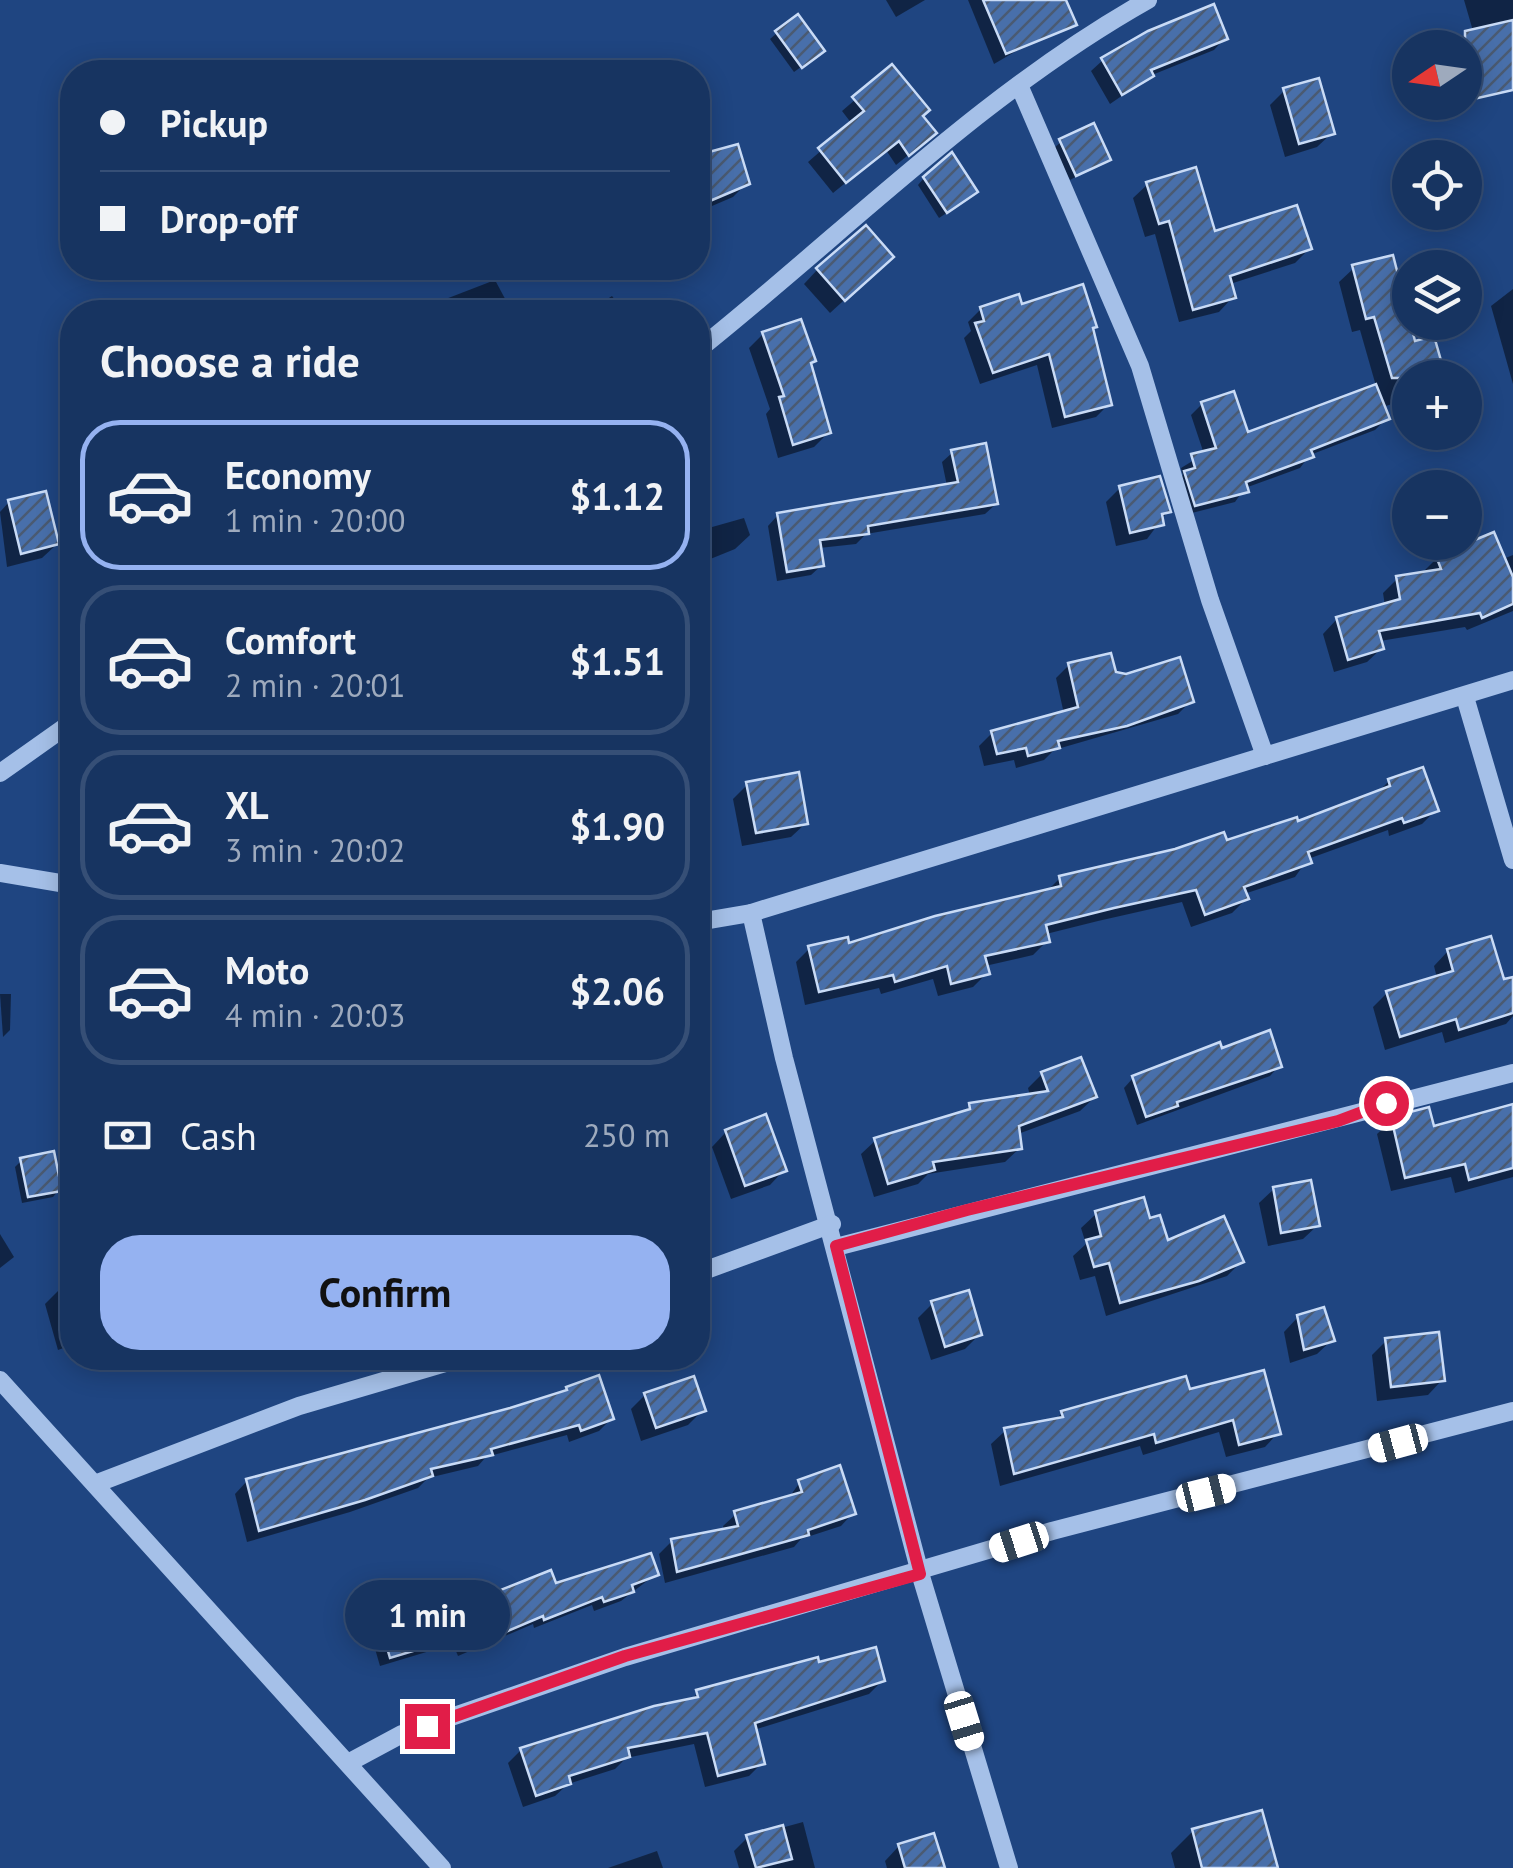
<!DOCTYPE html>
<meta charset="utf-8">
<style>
:root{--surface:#173461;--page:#243f6a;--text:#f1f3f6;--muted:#9eaabd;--line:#364f76;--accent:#95b2f1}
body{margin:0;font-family:"PT Sans",sans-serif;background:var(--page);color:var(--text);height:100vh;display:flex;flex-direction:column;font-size:38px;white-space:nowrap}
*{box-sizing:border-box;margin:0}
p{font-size:32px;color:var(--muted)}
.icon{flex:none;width:55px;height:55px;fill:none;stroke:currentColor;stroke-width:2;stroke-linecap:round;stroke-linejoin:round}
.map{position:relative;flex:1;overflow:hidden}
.side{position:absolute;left:60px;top:300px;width:650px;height:1070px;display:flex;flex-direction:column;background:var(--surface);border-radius:40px;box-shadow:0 5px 25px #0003,0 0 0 2px var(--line)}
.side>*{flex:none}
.guide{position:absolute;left:60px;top:60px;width:650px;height:220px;border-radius:40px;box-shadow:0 5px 25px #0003,0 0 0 2px var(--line);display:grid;align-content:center;height:220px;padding:0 40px;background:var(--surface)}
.needle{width:65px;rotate:257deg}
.buttons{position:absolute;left:1392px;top:30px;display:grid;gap:20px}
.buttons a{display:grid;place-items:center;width:90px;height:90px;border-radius:50%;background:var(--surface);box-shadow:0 5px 25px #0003,0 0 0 2px var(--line);font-size:50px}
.end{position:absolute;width:45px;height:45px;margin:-22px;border:12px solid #e11d48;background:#fff;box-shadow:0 0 0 5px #fff}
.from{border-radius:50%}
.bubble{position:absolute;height:70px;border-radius:35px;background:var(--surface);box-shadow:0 5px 25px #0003,0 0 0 2px var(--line);font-size:32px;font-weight:700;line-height:70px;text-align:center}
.car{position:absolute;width:30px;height:60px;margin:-30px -15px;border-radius:12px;box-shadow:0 0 8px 2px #0007;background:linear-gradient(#fff 24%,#345 0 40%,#fff 0 76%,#345 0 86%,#fff 0)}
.guide b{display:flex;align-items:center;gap:35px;height:95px;font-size:38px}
.guide b+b{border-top:2px solid var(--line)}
.guide i{width:25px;height:25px;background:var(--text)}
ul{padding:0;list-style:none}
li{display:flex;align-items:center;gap:30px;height:150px;margin:0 20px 15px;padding:0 20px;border:5px solid var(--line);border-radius:40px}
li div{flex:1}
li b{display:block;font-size:38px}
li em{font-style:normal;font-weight:700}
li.on{border-color:var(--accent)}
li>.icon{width:90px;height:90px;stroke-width:1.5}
h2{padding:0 40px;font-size:45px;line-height:120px}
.pay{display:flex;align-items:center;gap:25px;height:110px;padding:0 40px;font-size:38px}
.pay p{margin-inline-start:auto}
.primary-button{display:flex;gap:20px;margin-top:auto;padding:20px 40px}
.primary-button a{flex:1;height:115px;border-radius:40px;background:var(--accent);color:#111;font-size:40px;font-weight:700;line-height:115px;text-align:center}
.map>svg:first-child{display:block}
</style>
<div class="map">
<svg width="1513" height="1868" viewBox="0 0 1513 1868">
<defs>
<pattern id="building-hatch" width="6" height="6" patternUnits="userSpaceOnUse" patternTransform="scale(2.5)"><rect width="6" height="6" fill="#486faa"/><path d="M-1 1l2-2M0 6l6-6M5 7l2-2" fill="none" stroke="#4a5a72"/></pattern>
</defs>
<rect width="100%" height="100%" fill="#1f4581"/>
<g fill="#0007">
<polygon points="886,0 925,0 896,17"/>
<polygon points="968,0 1064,0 1059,26 994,64"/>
<polygon points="1464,0 1513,0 1513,71 1465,82 1465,48 1456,47 1473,31"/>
<polygon points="777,33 815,57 794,72 770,39"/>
<polygon points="1225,38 1214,50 1152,75 1110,104 1091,71 1103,60"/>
<polygon points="892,68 920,117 922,144 896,165 886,150 833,193 808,162 852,124 842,111"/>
<polygon points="1284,91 1332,133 1317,147 1285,157 1270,105"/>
<polygon points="1420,102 1464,102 1423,114"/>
<polygon points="1061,142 1108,159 1070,180 1054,148"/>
<polygon points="698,157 747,183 733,197 698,212"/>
<polygon points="924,178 969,198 939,218 918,185"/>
<polygon points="1148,184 1213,234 1309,249 1295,263 1230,284 1233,297 1219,312 1179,322 1155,234 1145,237 1133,198"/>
<polygon points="1354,268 1410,378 1410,399 1382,407 1387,418 1375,430 1310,455 1300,468 1245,488 1235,502 1184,515 1174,484 1183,475 1181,468 1204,454 1191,415 1202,404 1246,435 1376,386 1360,330 1352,332 1339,282"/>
<polygon points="818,269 876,271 830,313 804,284"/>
<polygon points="495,280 510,308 505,312 412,312"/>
<polygon points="1513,289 1513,384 1491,306"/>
<polygon points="612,296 624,312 587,312"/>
<polygon points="981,309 1090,330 1109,404 1096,417 1052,428 1037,365 980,384 964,338 971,331 968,322"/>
<polygon points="763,334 809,364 828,433 814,447 778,458 766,414 770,409 749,348"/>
<polygon points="953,452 996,504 985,514 866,534 856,544 819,548 822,565 811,575 777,581 768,526 778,515 947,486 942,462"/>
<polygon points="1120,488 1168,511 1147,539 1116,546 1106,502"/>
<polygon points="9,502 57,544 42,558 7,567 0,512"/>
<polygon points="744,518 750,535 735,549 698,564 698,531"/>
<polygon points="1513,555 1513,611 1467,630 1465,627 1380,641 1382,648 1367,662 1334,672 1323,634 1337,619 1385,606 1383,593 1397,579 1423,572 1437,558 1503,559"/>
<polygon points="1069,665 1191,701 1178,714 1054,750 1044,760 1016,768 1014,760 984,766 979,746 992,733 1064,714 1056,678"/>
<polygon points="1389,781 1436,810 1422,824 1389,836 1388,830 1308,859 1295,877 1244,894 1246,899 1232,913 1191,927 1182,902 1098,921 1046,934 1047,941 1033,955 985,966 987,973 973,987 938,996 933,979 881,994 879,988 805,1005 796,962 810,948 848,946 1045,893 1060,878 1297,825 1377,793"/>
<polygon points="747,785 806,823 791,837 742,846 733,799"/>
<polygon points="1448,951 1513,987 1513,1016 1506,1024 1445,1043 1442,1032 1385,1050 1373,1007 1387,993 1437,978 1434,966"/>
<polygon points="0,994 11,994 10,1030 3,1037"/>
<polygon points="698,1003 706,1038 698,1046"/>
<polygon points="1279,1066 1270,1076 1137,1125 1124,1088 1133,1078"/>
<polygon points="1042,1074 1095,1097 1080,1111 1018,1134 1020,1148 1005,1162 928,1174 918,1184 874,1197 861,1154 876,1140 961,1115 971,1105 1030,1096 1028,1088"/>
<polygon points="1513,1107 1513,1177 1455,1193 1451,1177 1391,1191 1377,1134 1392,1120 1432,1129"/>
<polygon points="726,1132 784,1170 770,1185 731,1199 712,1147"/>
<polygon points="22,1160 59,1190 53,1197 22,1203 15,1167"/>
<polygon points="1274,1189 1318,1225 1303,1239 1268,1246 1259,1203"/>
<polygon points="72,1192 72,1237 67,1238 60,1204"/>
<polygon points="1096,1214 1149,1221 1166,1244 1241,1262 1227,1276 1106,1316 1095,1276 1080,1280 1073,1256 1086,1244 1081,1228"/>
<polygon points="0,1234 14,1257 0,1268"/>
<polygon points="72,1285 72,1345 58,1350 45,1304 59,1290"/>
<polygon points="932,1304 979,1335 965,1349 931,1360 918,1318"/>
<polygon points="1298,1317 1332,1340 1317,1354 1290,1363 1284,1332"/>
<polygon points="1386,1341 1442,1380 1428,1395 1377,1401 1372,1355"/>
<polygon points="224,1358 278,1358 228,1370"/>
<polygon points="567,1389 612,1418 599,1431 569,1442 567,1435 486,1457 478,1466 428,1478 418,1488 350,1512 247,1542 235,1494 247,1481 562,1395"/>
<polygon points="1188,1392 1278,1433 1265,1447 1226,1457 1219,1432 1143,1455 1140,1446 1000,1486 991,1444 1005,1431 1054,1421 1062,1413"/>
<polygon points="645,1395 703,1410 688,1425 641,1441 631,1409"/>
<polygon points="800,1482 853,1513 841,1526 801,1539 794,1547 665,1583 659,1554 672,1541 724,1531 723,1526 736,1514 788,1499"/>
<polygon points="656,1574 621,1601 594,1611 592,1605 534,1628 533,1624 458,1656 453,1644 380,1666 369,1628 379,1618 554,1586"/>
<polygon points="817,1665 882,1681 869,1694 754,1730 762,1763 749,1776 705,1787 694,1744 626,1758 615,1769 568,1784 555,1796 523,1807 508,1763 521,1750 688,1702 698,1693"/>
<polygon points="803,1822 815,1868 739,1868 734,1851 748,1837"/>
<polygon points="1193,1831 1276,1868 1175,1868 1171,1853"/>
<polygon points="899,1846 942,1868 887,1868 885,1861"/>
<polygon points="657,1851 663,1868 608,1868"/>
</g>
<g fill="url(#building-hatch)" stroke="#c9dbf6" stroke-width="2.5">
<polygon points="983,0 1066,0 1077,25 1006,54"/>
<polygon points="1214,4 1228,39 1151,70 1154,76 1122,95 1101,58 1148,31"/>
<polygon points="798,14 825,51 802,68 775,31"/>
<polygon points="1513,20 1513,90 1465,101 1465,31"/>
<polygon points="892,64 930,110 923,116 937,133 909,156 899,141 846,183 818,148 864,111 852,97"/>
<polygon points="1319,78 1335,134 1299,144 1283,88"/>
<polygon points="1094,123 1111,160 1076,176 1059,139"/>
<polygon points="738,144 750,184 698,206 698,155"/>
<polygon points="952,152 978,192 947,213 923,177"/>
<polygon points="1196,167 1215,231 1297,205 1312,249 1230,276 1236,298 1193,310 1169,221 1159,224 1146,182"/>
<polygon points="866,225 894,257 845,301 816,268"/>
<polygon points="1393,255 1415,341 1434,336 1446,378 1392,378 1374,317 1366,319 1352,265"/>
<polygon points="1083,284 1097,327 1093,328 1112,405 1065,417 1049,354 993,373 975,323 984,321 980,307 1019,294 1022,304"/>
<polygon points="801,319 816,361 811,363 831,433 793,445 779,397 784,396 762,332"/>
<polygon points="1376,384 1390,419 1311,450 1314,457 1246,482 1249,492 1195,506 1184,471 1195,468 1191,454 1216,448 1201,402 1234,391 1248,432"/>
<polygon points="986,443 998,504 868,526 869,534 820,540 824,566 787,572 777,513 958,482 951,450"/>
<polygon points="1160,476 1171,512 1162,514 1164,525 1130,533 1119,486"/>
<polygon points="46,491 59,544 21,554 8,500"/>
<polygon points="1494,532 1513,577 1513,604 1482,618 1480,613 1379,631 1384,649 1348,660 1336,617 1400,599 1396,576 1441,569 1436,556"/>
<polygon points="1111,653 1116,672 1126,674 1180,657 1194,702 1127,726 1058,741 1060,748 1028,756 1026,748 997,754 991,731 1078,707 1068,663"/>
<polygon points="1423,767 1439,811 1404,823 1402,818 1308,852 1312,863 1244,887 1249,899 1205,915 1196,890 1114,908 1046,925 1050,942 985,956 990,974 951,984 947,966 895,982 893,975 819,992 808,946 848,937 849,943 935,916 1061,886 1059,876 1175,849 1224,832 1227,840 1297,817 1298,821 1390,786 1388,779"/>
<polygon points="799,772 808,824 756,833 746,782"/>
<polygon points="1491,936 1504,979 1513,977 1513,1013 1459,1030 1456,1019 1400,1037 1386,991 1453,971 1447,949"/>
<polygon points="1270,1030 1282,1067 1177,1102 1178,1106 1146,1117 1132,1076 1220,1042 1222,1048"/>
<polygon points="1081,1057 1097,1097 1019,1126 1022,1149 933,1162 935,1170 888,1184 874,1138 970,1109 969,1103 1048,1091 1041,1072"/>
<polygon points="1513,1104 1513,1168 1469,1180 1465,1164 1405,1178 1391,1117 1429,1107 1434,1126"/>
<polygon points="766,1114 787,1171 745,1186 725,1130"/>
<polygon points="54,1151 62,1191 28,1197 20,1158"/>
<polygon points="1311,1180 1320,1226 1281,1233 1273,1187"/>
<polygon points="1144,1197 1150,1218 1160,1215 1168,1240 1224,1216 1244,1262 1199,1281 1120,1303 1109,1263 1094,1267 1086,1240 1101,1236 1095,1211"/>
<polygon points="969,1290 982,1335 945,1347 931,1301"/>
<polygon points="1324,1307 1335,1341 1304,1350 1297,1315"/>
<polygon points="1439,1332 1445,1381 1391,1387 1385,1338"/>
<polygon points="1264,1370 1281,1434 1239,1445 1233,1420 1156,1443 1154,1434 1014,1474 1004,1428 1063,1417 1061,1411 1186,1376 1190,1389"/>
<polygon points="599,1375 614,1419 581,1431 579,1425 491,1449 493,1455 431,1469 433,1476 365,1500 259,1531 246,1479 510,1408 567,1390 566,1387"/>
<polygon points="694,1376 706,1411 656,1428 644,1393"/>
<polygon points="840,1465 856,1514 808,1530 809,1535 677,1572 671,1539 738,1526 734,1511 802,1492 798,1480"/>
<polygon points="651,1553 659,1575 632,1585 634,1592 604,1602 602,1597 544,1620 543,1616 468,1648 463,1636 390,1658 378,1616 485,1587 488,1595 551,1570 556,1583"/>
<polygon points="876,1647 885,1681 755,1723 765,1764 718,1776 707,1733 628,1748 630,1757 569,1776 571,1784 536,1796 520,1748 654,1706 698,1697 696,1690 818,1657 819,1662"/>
<polygon points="1262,1810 1278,1868 1202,1868 1192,1829"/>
<polygon points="783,1825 792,1859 756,1868 746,1835"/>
<polygon points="934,1833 945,1868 905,1868 898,1844"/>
</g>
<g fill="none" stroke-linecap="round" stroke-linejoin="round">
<g stroke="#a5c0e8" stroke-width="18">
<polyline points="1019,85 1140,366 1210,600 1265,756"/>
<path d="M 698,350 C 847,231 981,94 1148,0"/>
<polyline points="1465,697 1513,860"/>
<polyline points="0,773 72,722"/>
<polyline points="0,873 72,885"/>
<polyline points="751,913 784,1058 920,1573 1009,1868"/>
<polyline points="698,922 751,913 1513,680"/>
<polyline points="836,1247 1513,1073"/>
<polyline points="698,1273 832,1224"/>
<polyline points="0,1380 442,1868"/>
<polyline points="95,1484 299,1406 462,1358"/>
<polyline points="348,1763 402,1734 625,1657 1052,1531 1513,1411"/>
</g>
</g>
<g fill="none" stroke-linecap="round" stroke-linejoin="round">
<polyline stroke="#e11d48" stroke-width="12" points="427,1726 625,1656 920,1574 836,1246 967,1210 1338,1121 1386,1103"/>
</g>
</svg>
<div class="buttons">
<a><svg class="needle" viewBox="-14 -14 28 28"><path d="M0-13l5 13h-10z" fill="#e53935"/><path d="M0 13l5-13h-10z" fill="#9eaabd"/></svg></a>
<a><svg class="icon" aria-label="locate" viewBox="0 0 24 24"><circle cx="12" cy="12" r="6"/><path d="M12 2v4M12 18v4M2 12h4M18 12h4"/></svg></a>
<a><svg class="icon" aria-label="layers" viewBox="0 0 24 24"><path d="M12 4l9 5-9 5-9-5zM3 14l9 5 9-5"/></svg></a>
<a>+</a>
<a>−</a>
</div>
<i class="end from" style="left:1386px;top:1103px"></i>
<i class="end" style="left:427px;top:1726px"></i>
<div class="bubble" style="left:345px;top:1580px;width:165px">1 min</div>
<i class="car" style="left:1398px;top:1443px;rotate:255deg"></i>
<i class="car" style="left:1206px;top:1493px;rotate:76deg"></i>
<i class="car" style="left:1019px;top:1542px;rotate:252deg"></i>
<i class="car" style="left:964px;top:1721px;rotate:163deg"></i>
<div class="guide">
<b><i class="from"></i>Pickup</b>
<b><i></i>Drop-off</b>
</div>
<section class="side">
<h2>Choose a ride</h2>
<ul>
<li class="on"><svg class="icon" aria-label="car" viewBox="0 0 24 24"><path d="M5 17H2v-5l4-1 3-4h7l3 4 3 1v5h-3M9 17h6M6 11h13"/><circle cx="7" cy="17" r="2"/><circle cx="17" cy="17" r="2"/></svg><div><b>Economy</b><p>1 min · 20:00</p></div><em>$1.12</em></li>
<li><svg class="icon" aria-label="car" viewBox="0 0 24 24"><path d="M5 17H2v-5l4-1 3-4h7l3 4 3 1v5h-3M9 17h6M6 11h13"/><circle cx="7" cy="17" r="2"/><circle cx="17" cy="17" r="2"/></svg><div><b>Comfort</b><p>2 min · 20:01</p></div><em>$1.51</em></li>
<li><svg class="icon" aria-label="car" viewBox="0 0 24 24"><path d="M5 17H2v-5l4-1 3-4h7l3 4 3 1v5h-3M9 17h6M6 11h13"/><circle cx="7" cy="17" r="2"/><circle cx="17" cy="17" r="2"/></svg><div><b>XL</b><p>3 min · 20:02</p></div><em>$1.90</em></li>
<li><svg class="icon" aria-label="car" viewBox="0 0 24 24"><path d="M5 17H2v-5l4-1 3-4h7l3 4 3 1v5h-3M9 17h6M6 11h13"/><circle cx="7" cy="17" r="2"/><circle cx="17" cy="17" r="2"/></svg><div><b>Moto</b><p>4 min · 20:03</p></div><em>$2.06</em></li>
</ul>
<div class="pay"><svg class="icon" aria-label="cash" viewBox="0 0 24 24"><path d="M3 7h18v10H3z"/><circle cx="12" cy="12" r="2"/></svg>Cash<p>250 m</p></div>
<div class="primary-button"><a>Confirm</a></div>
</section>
</div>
